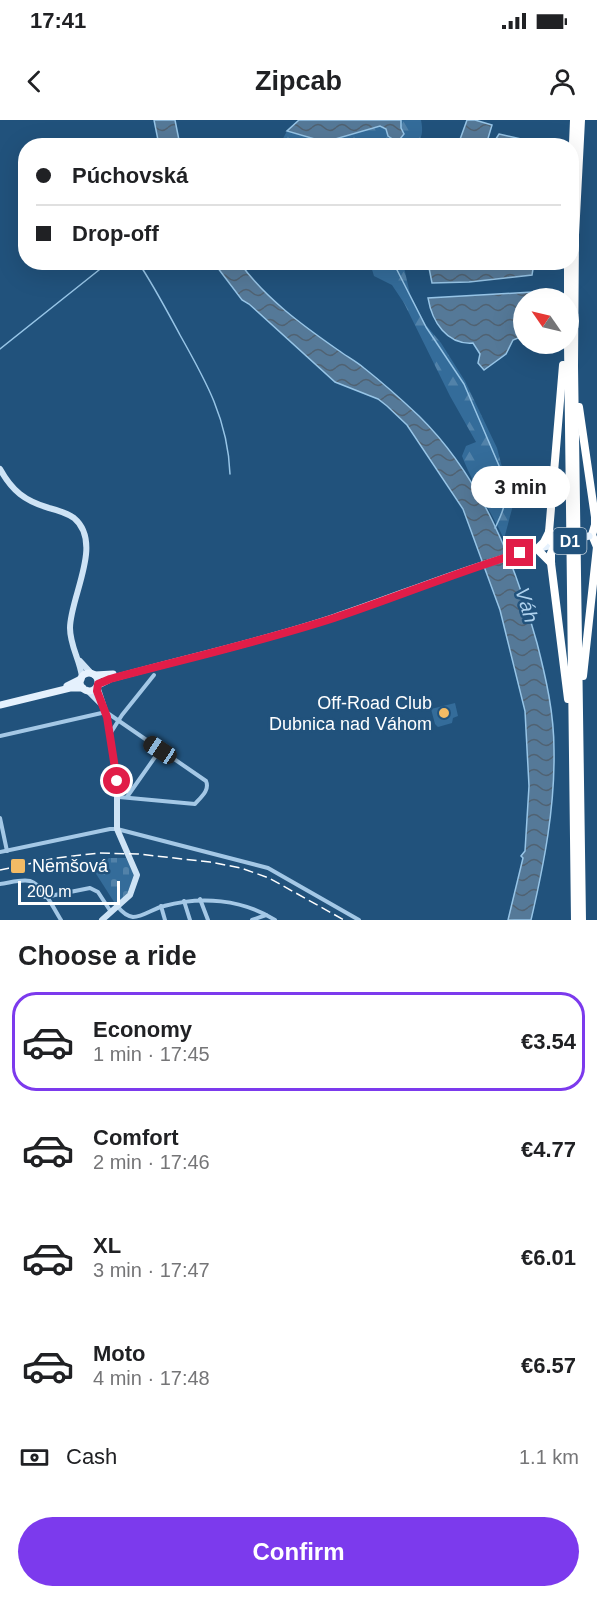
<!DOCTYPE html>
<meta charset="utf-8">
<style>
:root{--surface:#fff;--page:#f2f2f2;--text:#202124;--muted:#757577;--line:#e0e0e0;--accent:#7c3aed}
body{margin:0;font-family:Helvetica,sans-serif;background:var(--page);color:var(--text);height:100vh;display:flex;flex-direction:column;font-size:22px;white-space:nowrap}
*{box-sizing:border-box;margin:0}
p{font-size:20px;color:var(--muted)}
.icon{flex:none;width:33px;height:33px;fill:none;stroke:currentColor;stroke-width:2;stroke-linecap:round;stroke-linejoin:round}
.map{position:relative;height:800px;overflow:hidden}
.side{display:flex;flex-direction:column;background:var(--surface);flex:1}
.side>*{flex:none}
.top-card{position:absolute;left:18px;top:18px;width:561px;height:132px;border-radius:24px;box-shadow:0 6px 24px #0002;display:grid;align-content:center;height:132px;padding:0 18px;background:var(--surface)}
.needle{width:39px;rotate:304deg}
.fabs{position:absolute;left:513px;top:168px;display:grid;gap:12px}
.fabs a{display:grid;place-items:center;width:66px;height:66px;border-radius:50%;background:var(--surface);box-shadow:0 6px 24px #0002;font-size:30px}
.scale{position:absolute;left:18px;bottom:15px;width:102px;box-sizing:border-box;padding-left:6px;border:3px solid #fff;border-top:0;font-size:16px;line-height:21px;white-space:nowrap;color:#fff;-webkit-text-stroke:4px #21527c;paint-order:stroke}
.end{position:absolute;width:27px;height:27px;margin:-14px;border:8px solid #e11d48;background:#fff;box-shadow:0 0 0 3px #fff}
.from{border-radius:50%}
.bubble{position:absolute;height:42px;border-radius:21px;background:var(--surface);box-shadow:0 6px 24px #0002;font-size:20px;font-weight:700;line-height:42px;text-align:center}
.car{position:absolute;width:18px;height:36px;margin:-18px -9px;border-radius:8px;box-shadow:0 0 4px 2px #0007;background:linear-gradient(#222 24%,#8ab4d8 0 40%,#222 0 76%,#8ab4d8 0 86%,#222 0)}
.top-card b{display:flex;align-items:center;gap:21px;height:57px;font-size:22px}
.top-card b+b{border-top:2px solid var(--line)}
.top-card i{width:15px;height:15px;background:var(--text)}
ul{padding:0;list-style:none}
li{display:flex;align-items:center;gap:18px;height:99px;margin:0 12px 9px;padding:0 6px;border:3px solid transparent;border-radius:24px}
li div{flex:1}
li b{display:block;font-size:22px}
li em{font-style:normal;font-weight:700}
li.current{border-color:var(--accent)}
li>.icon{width:54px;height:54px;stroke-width:1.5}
h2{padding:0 18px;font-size:27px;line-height:72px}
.pay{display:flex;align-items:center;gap:15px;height:66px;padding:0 18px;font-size:22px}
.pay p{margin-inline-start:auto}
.button{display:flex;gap:12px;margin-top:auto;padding:12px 18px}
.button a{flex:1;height:69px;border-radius:36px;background:var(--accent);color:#fff;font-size:24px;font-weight:700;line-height:69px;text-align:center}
.status{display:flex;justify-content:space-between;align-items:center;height:42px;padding:0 30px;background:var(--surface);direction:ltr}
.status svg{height:16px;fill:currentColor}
header{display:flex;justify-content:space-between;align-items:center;height:78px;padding:0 18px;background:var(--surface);font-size:27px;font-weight:700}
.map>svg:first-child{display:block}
</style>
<div class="status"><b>17:41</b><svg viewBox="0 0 49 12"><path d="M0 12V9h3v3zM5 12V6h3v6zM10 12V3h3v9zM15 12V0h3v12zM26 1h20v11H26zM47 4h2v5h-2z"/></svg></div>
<header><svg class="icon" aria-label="back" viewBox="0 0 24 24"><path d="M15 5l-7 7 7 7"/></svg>Zipcab<svg class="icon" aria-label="person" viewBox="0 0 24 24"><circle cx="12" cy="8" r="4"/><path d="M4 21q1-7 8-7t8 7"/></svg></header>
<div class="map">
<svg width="597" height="800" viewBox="0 0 597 800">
<defs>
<pattern id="forest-firs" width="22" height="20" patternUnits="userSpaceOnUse" patternTransform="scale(1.5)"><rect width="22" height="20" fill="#346c9a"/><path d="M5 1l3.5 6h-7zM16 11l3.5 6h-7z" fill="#5282a9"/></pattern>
<pattern id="cemetery-stones" width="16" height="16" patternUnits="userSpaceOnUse" patternTransform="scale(1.5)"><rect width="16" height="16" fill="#346c9a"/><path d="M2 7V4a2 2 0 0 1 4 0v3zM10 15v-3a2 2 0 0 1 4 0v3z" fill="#5282a9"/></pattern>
<pattern id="water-waves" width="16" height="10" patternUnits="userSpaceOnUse" patternTransform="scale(1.5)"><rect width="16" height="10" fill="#557998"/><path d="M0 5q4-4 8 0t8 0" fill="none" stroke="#506272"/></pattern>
</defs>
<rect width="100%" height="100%" fill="#21527c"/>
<g fill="url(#forest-firs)">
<path d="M 401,0 L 421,0 C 423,11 423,18 415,25 L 279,26 L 287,11 L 325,22 L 380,6 L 387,9 L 388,16 L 394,20 L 400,19 L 404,14 L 401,8 Z"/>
<path d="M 370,143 L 403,143 L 410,174 L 426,205 L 441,223 L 465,261 L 497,328 L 503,351 L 512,355 L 517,370 L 504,419 C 491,391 473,365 462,336 L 466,326 L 476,322 L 450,276 L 404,183 L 392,165 L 374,156 Z"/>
</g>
<polygon fill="url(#cemetery-stones)" points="109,738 126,738 134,754 127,775 116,785 93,749"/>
<polygon fill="#346c9a" points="455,583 458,596 453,598 452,603 438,607 435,604 431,589"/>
<g fill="url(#water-waves)" stroke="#97c5e7" stroke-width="1.5">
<polygon points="154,0 175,0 180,25 159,25"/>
<polygon points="299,0 401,0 401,8 404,14 400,19 394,20 388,16 386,9 380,6 325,22 287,11"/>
<polygon points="467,0 475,0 492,5 486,25 458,25"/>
<polygon points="499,14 539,23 539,25 492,25"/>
<path d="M 214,143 L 240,143 C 265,178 302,205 338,230 C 346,236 356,241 364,248 C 383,263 401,279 419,296 C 481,357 514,440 537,523 C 546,558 554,593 554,630 C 555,688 544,744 531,800 L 508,800 L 523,738 L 521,736 L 525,731 L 529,666 L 525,591 L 500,490 L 463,389 L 407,305 L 387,286 L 378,279 L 335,262 L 249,184 L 242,180 Z"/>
<polygon points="428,143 428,142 534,143 532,155 469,162 432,163"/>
<path d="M 532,172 L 535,178 L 524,178 L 523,216 L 513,220 L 506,234 L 484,250 L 478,243 L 480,234 L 473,223 C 447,225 432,202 428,178 Z"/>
</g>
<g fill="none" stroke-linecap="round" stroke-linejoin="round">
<g stroke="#97c5e7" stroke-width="1.5">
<path d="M 138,142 C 154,166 167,191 180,215 C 206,261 228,300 230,354"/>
<polyline points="390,142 396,148 426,207 464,264 500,348"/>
<polyline points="0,229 109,142"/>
<path d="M 495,408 C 506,386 509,376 501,352"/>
</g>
<g stroke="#a4c8e6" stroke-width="4">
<polyline points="110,614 122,595 154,555"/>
<path d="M 0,616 L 106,592 L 206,661 C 210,670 201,677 195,684 L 119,677"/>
<polyline points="127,677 160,630"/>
<polyline points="0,698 7,731"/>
<polyline points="0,732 110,709 117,709 268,748 359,800"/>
<path d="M 0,764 C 9,763 21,759 30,761 C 43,765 54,789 61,800"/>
<polyline points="45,777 90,768 98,772 111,792"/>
<polyline points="200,779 208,800"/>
<polyline points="184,781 190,800"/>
<polyline points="161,786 165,800"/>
<path d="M 118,787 C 122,792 126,796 133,797 C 143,797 154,788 164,786 C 201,776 242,779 275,800"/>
<polyline points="252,800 266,795"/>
</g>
<g stroke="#cee3f5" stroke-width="6">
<path d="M 0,349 C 12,371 25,381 49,388 C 57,390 67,393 74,398 C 104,423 70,477 70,508 C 70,526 80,540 82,557"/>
<polyline points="80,541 91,553"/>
<polyline points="97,566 107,597 117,661 117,709 137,755 130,775 102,800"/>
<polyline points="87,570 100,583"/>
</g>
<g stroke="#e5f1fd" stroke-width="7">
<circle cx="89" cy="562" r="9"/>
<polyline points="95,555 113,554"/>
<path d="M 98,565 L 110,559 C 185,538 261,522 335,497 C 409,472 481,441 557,424"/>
<polyline points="67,566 81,559"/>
<polyline points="0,585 70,568 83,568"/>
</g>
<g stroke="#fff" stroke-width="8">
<polyline points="581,0 575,115 574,246 582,800"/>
<polyline points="572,47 574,0"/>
<polyline points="568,178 568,142"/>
<polyline points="568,224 575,800"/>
<polyline points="579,287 595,397 595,405 592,415 597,427"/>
<polyline points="549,412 551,421 555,425 551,433 551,443 568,579"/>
<polyline points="551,443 537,429 544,422 549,412 563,245"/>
<polyline points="583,556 597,427"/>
</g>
<polyline stroke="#fff" stroke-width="1.5" stroke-dasharray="10 4.5" stroke-linecap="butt" points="0,750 56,738 99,733 138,734 210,742 241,748 269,758 344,800"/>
<polyline stroke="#e5f1fd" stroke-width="7" points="557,424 589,416"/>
</g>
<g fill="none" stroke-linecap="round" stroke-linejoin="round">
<path stroke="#e11d48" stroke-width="8" d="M 117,661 L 107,597 L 97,571 L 98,564 L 110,559 C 185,539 260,522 334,498 C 397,477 457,452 520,433"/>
</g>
<g fill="#f3bb65" stroke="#21527c" stroke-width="2">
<circle cx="444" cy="593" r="6"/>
<rect x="10" y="738" width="16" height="16" rx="3"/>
</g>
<g text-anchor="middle" stroke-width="5" stroke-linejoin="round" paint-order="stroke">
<rect fill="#21527c" stroke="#bccbd8" stroke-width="1.5" x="553.5" y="408" width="33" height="26" rx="4.5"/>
<g font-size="16" font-weight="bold" fill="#fff">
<text x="570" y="427">D1</text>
</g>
<g font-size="18" fill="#fff" stroke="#21527c" text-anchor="end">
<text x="432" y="589">Off-Road Club<tspan x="432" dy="21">Dubnica nad Váhom</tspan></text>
<text x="32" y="752" text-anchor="start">Nemšová</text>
</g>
<g font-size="20" font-style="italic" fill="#afd2ee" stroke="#21527c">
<text transform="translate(527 485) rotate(73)" y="7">Váh</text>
</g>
</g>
</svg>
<div class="fabs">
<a><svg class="needle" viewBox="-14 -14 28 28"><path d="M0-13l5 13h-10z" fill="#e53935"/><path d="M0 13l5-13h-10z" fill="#757577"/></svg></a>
</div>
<div class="scale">200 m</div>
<i class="end from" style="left:117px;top:661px"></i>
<i class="end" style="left:520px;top:433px"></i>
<div class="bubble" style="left:471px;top:346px;width:99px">3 min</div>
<i class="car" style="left:160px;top:630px;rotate:303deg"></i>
<div class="top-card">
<b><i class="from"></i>Púchovská</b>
<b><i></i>Drop-off</b>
</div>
</div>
<section class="side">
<h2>Choose a ride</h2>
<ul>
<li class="current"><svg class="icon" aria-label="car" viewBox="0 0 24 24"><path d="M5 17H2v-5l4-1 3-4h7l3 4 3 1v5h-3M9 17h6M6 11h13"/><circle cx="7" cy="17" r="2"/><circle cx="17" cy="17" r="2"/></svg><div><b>Economy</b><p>1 min · 17:45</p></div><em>€3.54</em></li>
<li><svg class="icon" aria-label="car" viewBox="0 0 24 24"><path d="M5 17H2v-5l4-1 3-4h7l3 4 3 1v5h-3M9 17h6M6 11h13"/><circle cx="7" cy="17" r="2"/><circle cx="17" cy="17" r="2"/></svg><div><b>Comfort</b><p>2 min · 17:46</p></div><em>€4.77</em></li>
<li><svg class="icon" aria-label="car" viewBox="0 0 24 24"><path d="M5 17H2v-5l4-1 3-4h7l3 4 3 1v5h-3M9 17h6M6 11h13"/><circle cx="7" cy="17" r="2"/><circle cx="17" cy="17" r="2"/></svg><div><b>XL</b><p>3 min · 17:47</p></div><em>€6.01</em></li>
<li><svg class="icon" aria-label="car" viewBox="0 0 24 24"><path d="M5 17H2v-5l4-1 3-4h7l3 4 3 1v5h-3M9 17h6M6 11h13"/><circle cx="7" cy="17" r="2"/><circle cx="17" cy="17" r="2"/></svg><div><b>Moto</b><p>4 min · 17:48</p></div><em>€6.57</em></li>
</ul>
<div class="pay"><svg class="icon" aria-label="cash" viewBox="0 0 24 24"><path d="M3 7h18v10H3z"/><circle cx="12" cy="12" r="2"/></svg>Cash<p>1.1 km</p></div>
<div class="button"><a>Confirm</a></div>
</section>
